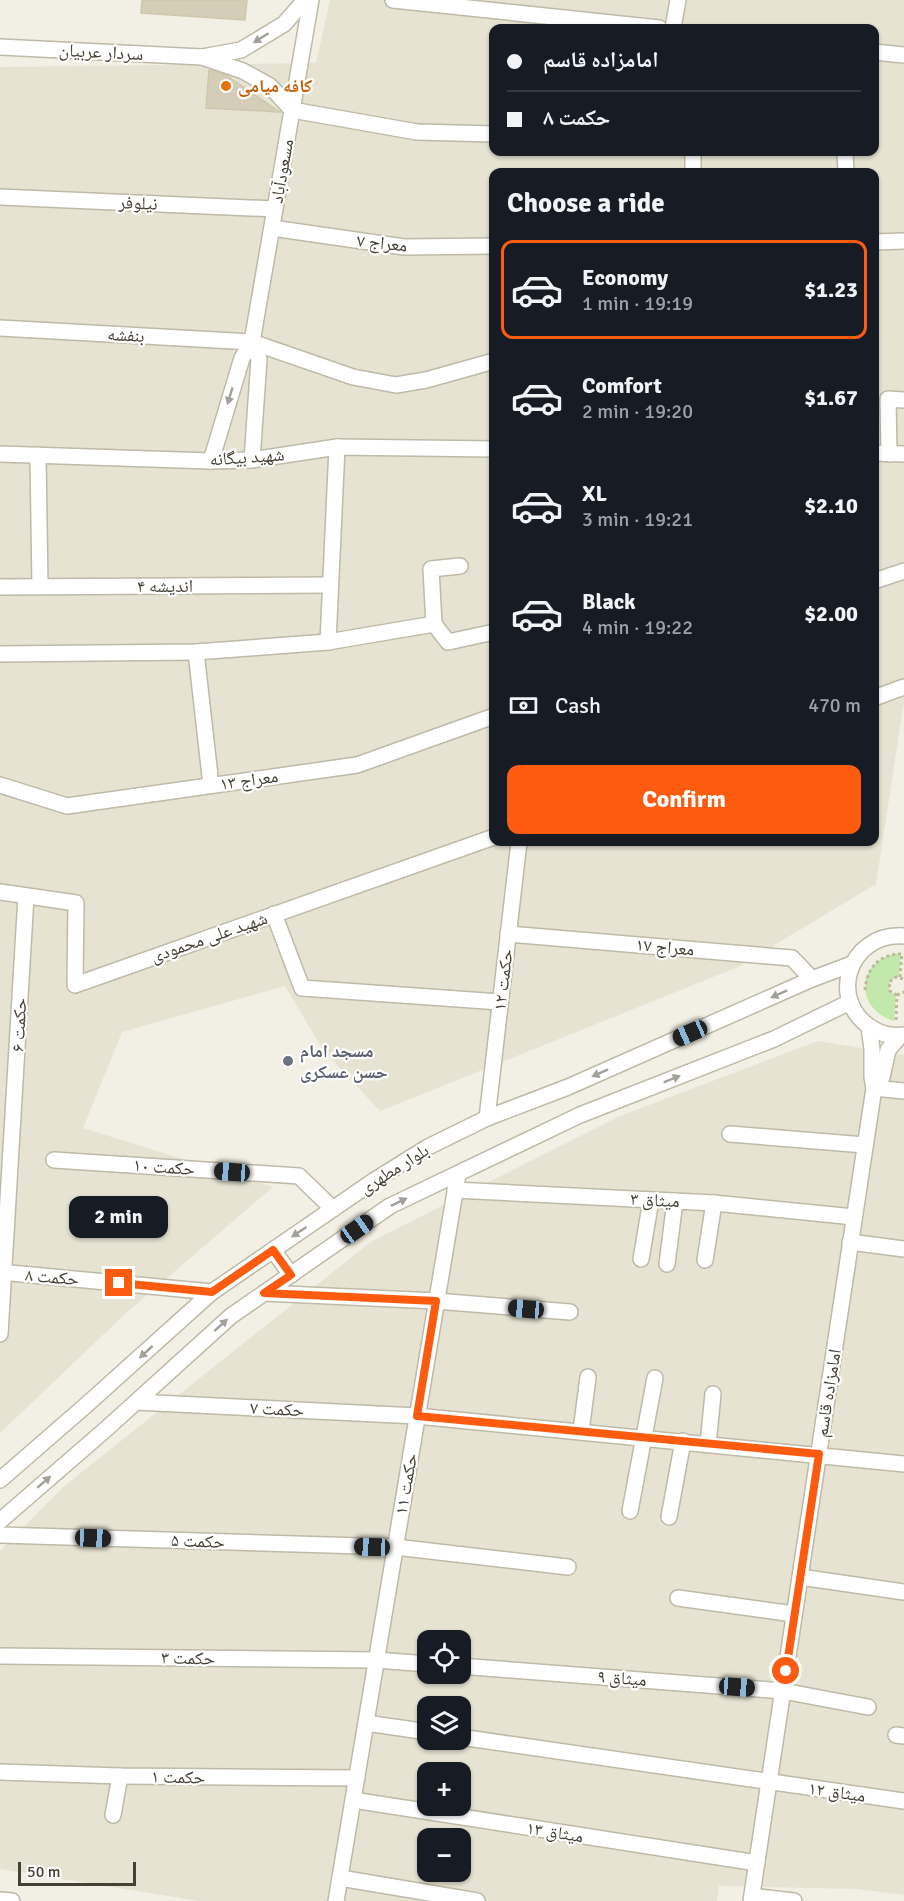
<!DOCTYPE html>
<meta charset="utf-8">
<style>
:root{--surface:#171b24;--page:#20242c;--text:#f1f3f6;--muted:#9ea1a6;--line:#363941;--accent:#fd5c10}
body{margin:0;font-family:Signika,"Noto Naskh Arabic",sans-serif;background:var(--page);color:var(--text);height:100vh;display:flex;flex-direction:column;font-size:22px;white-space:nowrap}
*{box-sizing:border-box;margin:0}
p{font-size:20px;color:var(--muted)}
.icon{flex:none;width:33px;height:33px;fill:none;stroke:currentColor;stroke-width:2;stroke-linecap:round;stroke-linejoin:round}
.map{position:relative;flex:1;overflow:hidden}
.drawer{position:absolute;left:489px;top:168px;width:390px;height:678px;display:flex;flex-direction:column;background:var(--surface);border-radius:12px;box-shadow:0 2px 4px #0004}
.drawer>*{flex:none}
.banner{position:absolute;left:489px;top:24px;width:390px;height:132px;border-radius:12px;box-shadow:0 2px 4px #0004;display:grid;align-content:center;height:132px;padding:0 18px;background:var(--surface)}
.buttons{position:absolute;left:417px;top:1630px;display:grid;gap:12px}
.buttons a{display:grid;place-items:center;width:54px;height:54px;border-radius:12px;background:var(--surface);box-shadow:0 2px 4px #0004;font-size:30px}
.scale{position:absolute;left:18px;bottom:15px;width:118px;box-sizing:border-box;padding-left:6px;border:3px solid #444134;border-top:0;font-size:16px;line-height:21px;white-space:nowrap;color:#444134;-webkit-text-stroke:4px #fff;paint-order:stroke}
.end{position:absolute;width:27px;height:27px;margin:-14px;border:8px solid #fd5c10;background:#fff;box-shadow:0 0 0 3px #fff}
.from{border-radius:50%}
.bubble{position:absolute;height:42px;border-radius:12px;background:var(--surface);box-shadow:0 2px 4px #0004;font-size:20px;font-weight:700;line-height:42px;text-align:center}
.car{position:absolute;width:18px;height:36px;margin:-18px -9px;border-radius:8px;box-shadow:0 0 4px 2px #0007;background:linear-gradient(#222 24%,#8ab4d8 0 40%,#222 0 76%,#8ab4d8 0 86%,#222 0)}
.banner b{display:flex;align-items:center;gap:21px;height:57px;font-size:22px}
.banner b+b{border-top:2px solid var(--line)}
.banner i{width:15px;height:15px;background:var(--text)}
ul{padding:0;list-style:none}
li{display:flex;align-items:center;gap:18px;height:99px;margin:0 12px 9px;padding:0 6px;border:3px solid transparent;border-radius:12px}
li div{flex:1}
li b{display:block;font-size:22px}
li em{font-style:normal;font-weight:700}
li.current{border-color:var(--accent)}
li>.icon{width:54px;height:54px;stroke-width:1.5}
h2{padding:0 18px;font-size:27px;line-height:72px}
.pay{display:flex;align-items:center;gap:15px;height:66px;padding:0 18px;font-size:22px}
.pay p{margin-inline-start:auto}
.cta{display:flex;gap:12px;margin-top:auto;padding:12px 18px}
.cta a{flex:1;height:69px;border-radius:12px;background:var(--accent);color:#fff;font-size:24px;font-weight:700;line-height:69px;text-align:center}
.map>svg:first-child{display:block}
</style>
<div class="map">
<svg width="904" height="1901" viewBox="0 0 904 1901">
<rect width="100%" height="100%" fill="#f2f0e4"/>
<g fill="#e6e3d2" fill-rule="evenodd">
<path d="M 330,0 L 904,0 L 904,701 L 876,884 L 738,967 L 380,1111 L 323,1050 L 285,986 L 122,1032 L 83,1128 L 273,1187 L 125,1314 L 0,1433 L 0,67 L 316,63 ZM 494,28 L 874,28 L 874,152 L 494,152 ZM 494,172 L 874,172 L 874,842 L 494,842 Z"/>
<path d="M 818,1041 L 904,1055 L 904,1895 L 857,1889 L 719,1886 L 717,1901 L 199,1901 L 0,1869 L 0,1551 L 63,1487 L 372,1241 L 620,1116 ZM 428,1641 L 460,1641 L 460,1674 L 428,1674 ZM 428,1707 L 460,1707 L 460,1740 L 428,1740 ZM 428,1773 L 460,1773 L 460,1806 L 428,1806 ZM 428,1839 L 460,1839 L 460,1872 L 428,1872 Z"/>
</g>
<path fill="#c2e8ac" d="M 901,953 L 899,977 L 891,980 C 887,986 889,992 896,995 L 894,1021 C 852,1008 857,957 901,953 Z"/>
<g fill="#d4ceb9" stroke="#cfc7ac" stroke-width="1.5">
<polygon points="142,0 247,0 245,20 141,13"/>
<polygon points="209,70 227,76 280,112 206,108"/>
</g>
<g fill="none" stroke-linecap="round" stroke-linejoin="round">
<defs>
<g id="minor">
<polyline points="305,0 284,24 241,50 202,57 243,71 270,86 292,110 417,132 494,134"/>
<polyline points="393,0 659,28"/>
<polyline points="673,28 678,0"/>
<polyline points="0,47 202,57"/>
<polyline points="874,52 904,55"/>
<polyline points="845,152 846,172"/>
<polyline points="693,172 693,152"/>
<polyline points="0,197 275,209"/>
<polyline points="272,228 404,247 494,246"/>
<polyline points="874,242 904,241"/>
<polyline points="0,328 252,342 353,377 396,385 426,380 494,361"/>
<polyline points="252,342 259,359 252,460"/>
<polyline points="874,453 904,454"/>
<polyline points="0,454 211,461 252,460 337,447 494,449"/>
<polyline points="889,454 888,399 904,400"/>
<polyline points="38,455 40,586"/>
<polyline points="211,461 242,358 252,342 311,0"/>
<polyline points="874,581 904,571"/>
<polyline points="0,587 330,585"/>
<polyline points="434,624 431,569 460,566"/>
<polyline points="328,642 337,447"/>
<polyline points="196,652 211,785"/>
<polyline points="0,654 196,652 328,642 434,624 448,642 494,632"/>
<polyline points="874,698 904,687"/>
<polyline points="0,785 67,806 357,765 494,716"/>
<polyline points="0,892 76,903 75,985 494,837"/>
<polyline points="274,914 302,988 500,1002"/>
<polyline points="508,934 792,958 812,979"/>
<path d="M 904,936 C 847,932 825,1005 877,1031 C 885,1035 895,1036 904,1035"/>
<polyline points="874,1088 882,1077 888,1050 900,1036"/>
<polyline points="874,1088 904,1091"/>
<polyline points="487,1118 519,842"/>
<polyline points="730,1134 865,1145"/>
<polyline points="54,1160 299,1176 333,1209"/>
<polyline points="455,1190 714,1203 854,1217"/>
<polyline points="850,1242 904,1249"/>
<polyline points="273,1250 291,1275"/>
<polyline points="641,1259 651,1200"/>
<polyline points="705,1260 714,1203"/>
<polyline points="667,1264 675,1201"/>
<polyline points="0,1272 212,1292"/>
<polyline points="264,1293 436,1301 570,1312"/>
<polyline points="0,1334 26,896"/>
<polyline points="136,1402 417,1416 904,1464"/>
<polyline points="581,1431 588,1377"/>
<polyline points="708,1444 713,1394"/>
<polyline points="0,1480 84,1407 212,1292 375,1180 428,1147 487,1118 568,1087 812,979 852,964"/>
<polyline points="630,1511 655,1378"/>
<polyline points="669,1517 683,1441"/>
<polyline points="0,1521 105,1430 231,1316 390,1206 580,1115 774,1039 850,1002"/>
<polyline points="0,1535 395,1547 568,1567"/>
<polyline points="800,1577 904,1592"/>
<polyline points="678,1598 794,1614"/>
<polyline points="0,1656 376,1660 428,1664"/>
<polyline points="460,1666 783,1691 868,1707"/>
<polyline points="366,1723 428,1732"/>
<polyline points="896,1735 904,1736"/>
<polyline points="460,1737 904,1801"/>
<polyline points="0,1772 120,1776 357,1778"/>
<polyline points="353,1800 757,1863"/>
<polyline points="113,1815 120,1776"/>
<polyline points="340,1878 477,1901"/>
<polyline points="752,1896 794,1901"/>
<polyline points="0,1900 12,1901"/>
<polyline points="336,1901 458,1174"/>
<polyline points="751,1901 874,1088 872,1077 872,1049 869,1027"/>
</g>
</defs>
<use href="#minor" stroke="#bebaa7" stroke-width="18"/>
<g stroke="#c0b898" stroke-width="3" stroke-dasharray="3 3" stroke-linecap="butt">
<polyline points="900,977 902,953"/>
<path d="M 865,990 C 867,967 880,953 904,954"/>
<polyline points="897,995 890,991 889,982 896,977 904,979"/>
<polyline points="897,995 904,992"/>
<polyline points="896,1020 897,995"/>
</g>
<use href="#minor" stroke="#fff" stroke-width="15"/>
</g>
<defs><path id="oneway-solid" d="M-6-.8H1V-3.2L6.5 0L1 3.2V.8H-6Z" transform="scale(1.5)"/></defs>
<g fill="#a2a09a">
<use href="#oneway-solid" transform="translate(261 38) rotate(148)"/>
<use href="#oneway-solid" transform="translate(230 396) rotate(107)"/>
<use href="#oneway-solid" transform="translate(779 994) rotate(156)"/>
<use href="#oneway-solid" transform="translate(600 1073) rotate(156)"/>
<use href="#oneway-solid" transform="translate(672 1079) rotate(-22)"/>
<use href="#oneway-solid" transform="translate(399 1202) rotate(-26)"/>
<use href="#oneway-solid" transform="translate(299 1232) rotate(146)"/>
<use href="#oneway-solid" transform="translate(221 1325) rotate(-42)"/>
<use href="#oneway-solid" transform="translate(146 1352) rotate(138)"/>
<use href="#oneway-solid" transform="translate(44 1482) rotate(-41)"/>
</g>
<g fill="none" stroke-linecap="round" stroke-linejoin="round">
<polyline stroke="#fd5c10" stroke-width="8" points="119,1283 212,1292 273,1250 291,1275 264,1293 436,1301 417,1416 819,1454 786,1671"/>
</g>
<circle fill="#e8710a" stroke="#fff" stroke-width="2" cx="226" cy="86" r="6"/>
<circle fill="#6b7280" stroke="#fff" stroke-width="2" cx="288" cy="1061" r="6"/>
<g text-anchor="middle" stroke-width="4.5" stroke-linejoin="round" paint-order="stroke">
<g font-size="18" fill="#444134" stroke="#fff">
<text transform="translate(101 52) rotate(3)" y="6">سردار عربیان</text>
<text transform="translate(282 171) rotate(-80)" y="6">مسعودآباد</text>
<text transform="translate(138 203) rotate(2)" y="6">نیلوفر</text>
<text transform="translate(382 243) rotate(6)" y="6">معراج ۷</text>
<text transform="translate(126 335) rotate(3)" y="6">بنفشه</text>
<text transform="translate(247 457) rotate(-4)" y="6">شهید بیگانه</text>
<text x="165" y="592">اندیشه ۴</text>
<text transform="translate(249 780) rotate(-8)" y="6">معراج ۱۳</text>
<text transform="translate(209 937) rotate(-19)" y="6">شهید علی محمودی</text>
<text transform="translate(665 947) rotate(5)" y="6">معراج ۱۷</text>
<text transform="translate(503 980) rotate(-83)" y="6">حکمت ۱۲</text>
<text transform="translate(19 1025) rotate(-87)" y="6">حکمت ۶</text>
<text transform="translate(164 1167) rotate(4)" y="6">حکمت ۱۰</text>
<text transform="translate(394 1169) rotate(-32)" y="6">بلوار مطهری</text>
<text transform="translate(655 1200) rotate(3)" y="6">میثاق ۳</text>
<text transform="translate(52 1277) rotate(5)" y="6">حکمت ۸</text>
<text transform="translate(828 1393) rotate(-81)" y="6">امامزاده قاسم</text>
<text transform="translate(277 1409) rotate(3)" y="6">حکمت ۷</text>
<text transform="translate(406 1484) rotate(-80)" y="6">حکمت ۱۱</text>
<text transform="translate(198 1541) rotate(2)" y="6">حکمت ۵</text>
<text transform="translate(188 1658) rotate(1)" y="6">حکمت ۳</text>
<text transform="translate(622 1678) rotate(4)" y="6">میثاق ۹</text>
<text transform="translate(178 1777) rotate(1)" y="6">حکمت ۱</text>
<text transform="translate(837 1792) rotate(8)" y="6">میثاق ۱۲</text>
<text transform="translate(555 1832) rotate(9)" y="6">میثاق ۱۳</text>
</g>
<g font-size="18" font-weight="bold" fill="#c56008" stroke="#fff" text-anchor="start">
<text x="238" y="92">کافه میامی</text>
</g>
<g font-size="18" font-weight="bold" fill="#5b616d" stroke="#fff" text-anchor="start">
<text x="300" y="1057">مسجد امام<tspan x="300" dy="21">حسن عسکری</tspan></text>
</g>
</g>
</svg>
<div class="buttons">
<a><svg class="icon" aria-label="locate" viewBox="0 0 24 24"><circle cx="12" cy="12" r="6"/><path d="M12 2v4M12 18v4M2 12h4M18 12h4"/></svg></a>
<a><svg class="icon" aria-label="layers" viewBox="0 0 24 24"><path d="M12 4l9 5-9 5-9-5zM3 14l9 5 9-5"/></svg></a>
<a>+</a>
<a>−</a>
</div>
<div class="scale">50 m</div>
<i class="end from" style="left:786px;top:1671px"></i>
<i class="end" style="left:119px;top:1283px"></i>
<div class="bubble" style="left:69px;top:1196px;width:99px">2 min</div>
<i class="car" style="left:690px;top:1033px;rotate:246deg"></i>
<i class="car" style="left:232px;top:1172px;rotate:274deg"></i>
<i class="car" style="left:357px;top:1229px;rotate:55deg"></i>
<i class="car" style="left:526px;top:1309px;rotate:275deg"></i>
<i class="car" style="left:93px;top:1538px;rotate:92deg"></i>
<i class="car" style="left:372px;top:1547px;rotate:272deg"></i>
<i class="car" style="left:737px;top:1687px;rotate:94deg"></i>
<div class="banner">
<b><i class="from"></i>امامزاده قاسم</b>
<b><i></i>حکمت ۸</b>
</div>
<section class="drawer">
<h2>Choose a ride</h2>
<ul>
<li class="current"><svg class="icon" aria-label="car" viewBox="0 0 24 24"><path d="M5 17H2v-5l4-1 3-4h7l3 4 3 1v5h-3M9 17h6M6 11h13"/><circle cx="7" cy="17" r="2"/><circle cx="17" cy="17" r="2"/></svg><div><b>Economy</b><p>1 min · 19:19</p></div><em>$1.23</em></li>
<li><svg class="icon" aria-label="car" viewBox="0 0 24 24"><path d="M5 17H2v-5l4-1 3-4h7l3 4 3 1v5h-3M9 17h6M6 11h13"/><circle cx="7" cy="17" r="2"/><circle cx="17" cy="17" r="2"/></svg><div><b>Comfort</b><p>2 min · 19:20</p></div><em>$1.67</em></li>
<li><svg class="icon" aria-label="car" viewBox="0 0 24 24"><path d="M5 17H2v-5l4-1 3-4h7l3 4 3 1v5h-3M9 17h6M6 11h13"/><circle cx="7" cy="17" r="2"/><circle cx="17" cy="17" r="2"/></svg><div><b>XL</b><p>3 min · 19:21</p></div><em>$2.10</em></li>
<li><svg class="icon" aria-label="car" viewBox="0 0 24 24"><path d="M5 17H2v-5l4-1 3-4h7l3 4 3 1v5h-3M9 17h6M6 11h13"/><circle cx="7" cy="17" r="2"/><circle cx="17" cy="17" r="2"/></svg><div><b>Black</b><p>4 min · 19:22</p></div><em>$2.00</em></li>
</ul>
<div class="pay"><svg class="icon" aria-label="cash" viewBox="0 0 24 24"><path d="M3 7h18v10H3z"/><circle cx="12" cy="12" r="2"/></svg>Cash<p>470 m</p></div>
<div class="cta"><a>Confirm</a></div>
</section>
</div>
